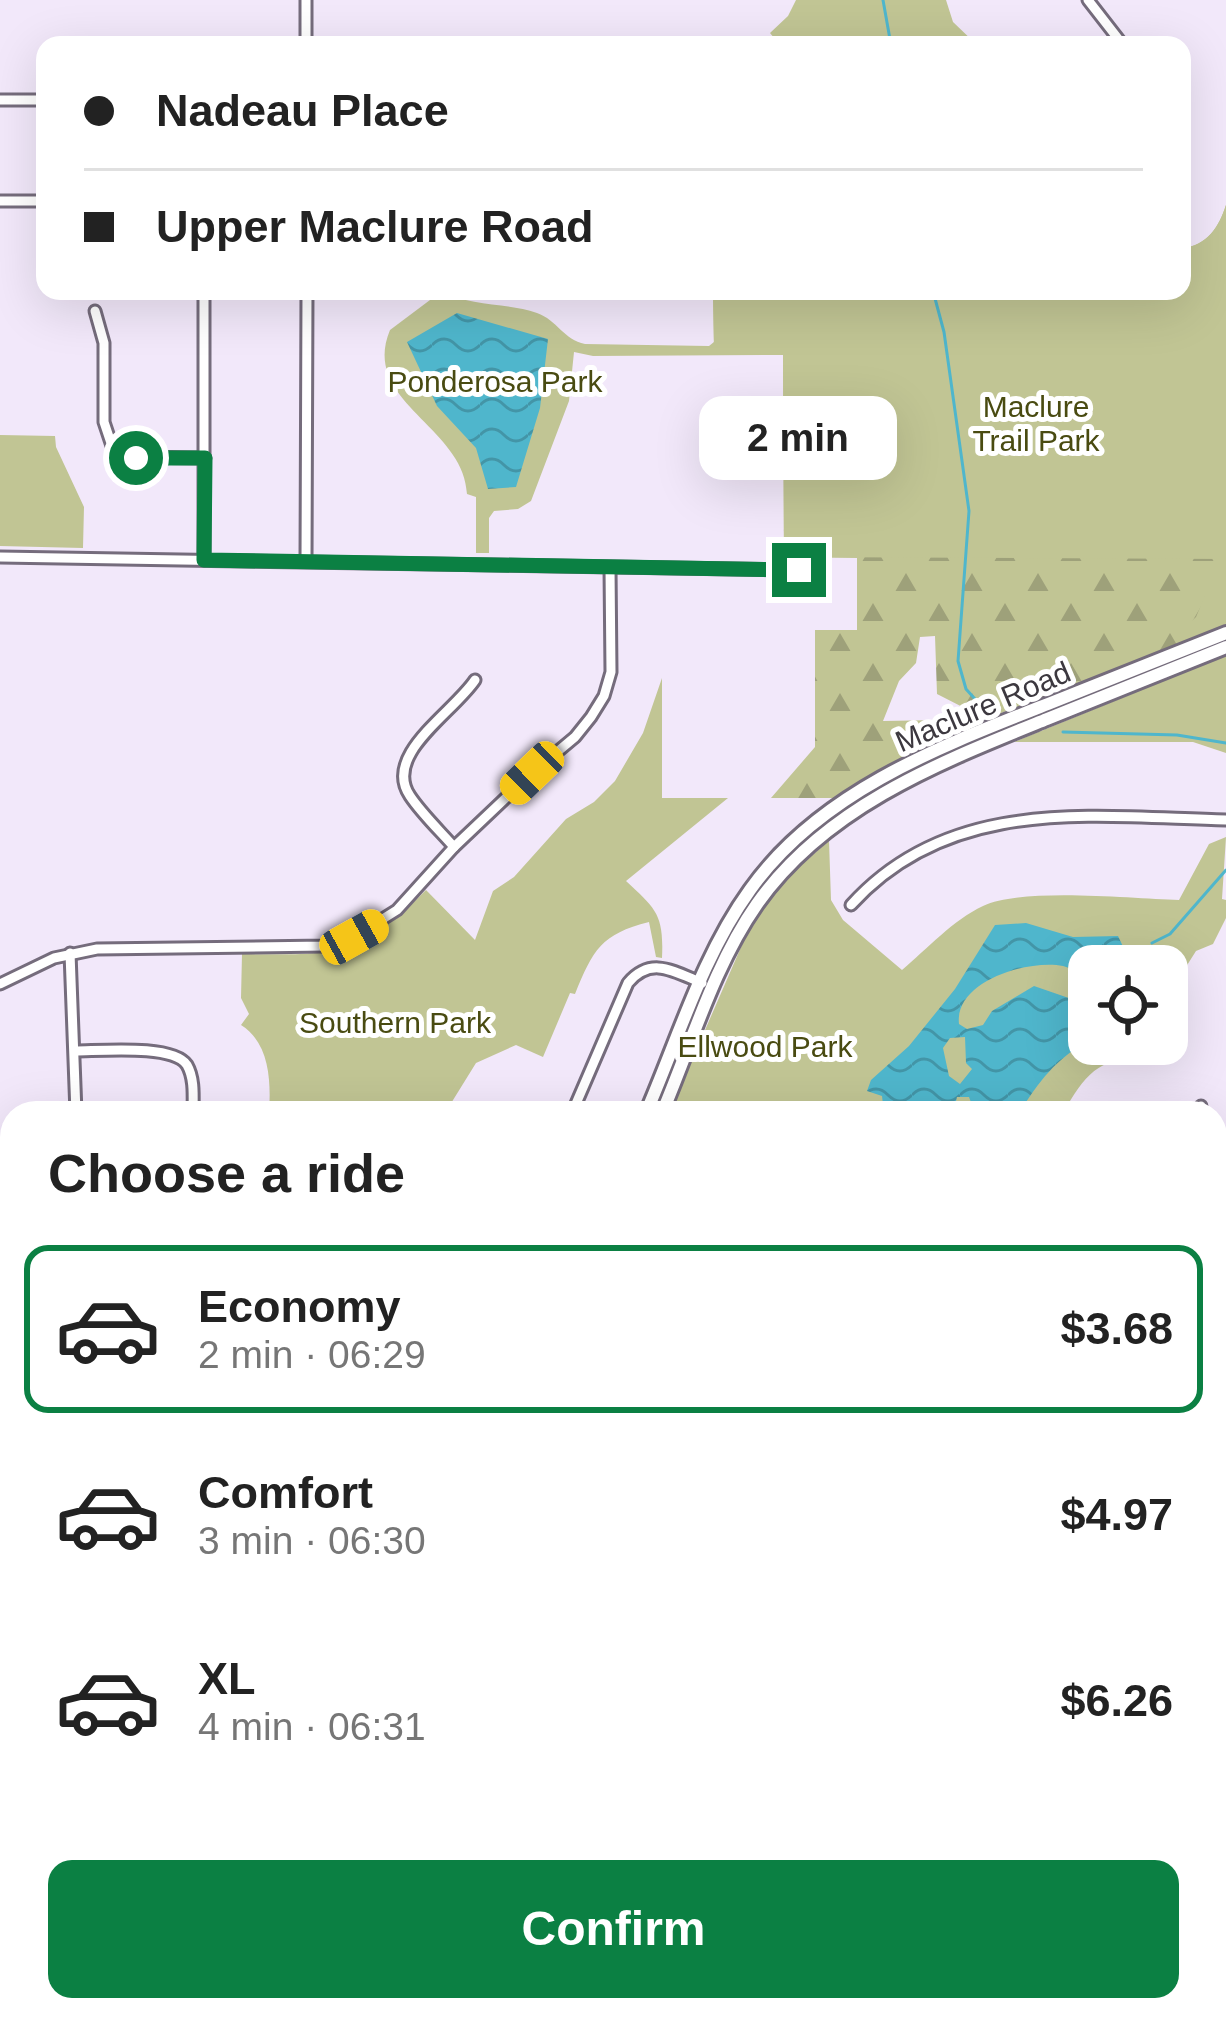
<!DOCTYPE html>
<meta charset="utf-8">
<style>
:root{--surface:#fff;--page:#f6f6f6;--text:#222;--muted:#767676;--line:#e0e0e0;--accent:#0b8043}
body{margin:0;font-family:Arial,sans-serif;background:var(--page);color:var(--text);height:100vh;display:flex;flex-direction:column;font-size:45px;white-space:nowrap}
*{box-sizing:border-box;margin:0}
p{font-size:39px;color:var(--muted)}
.icon{flex:none;width:66px;height:66px;fill:none;stroke:currentColor;stroke-width:2;stroke-linecap:round;stroke-linejoin:round}
.map{position:relative;flex:1;overflow:hidden}
.details{position:absolute;left:0px;top:1101px;width:1227px;height:921px;display:flex;flex-direction:column;background:var(--surface);border-radius:36px 36px 0 0;box-shadow:0 12px 48px #0002}
.details>*{flex:none}
.top-card{position:absolute;left:36px;top:36px;width:1155px;height:264px;border-radius:24px;box-shadow:0 12px 48px #0002;display:grid;align-content:center;height:264px;padding:0 48px;background:var(--surface)}
.buttons{position:absolute;left:1068px;top:945px;display:grid;gap:24px}
.buttons a{display:grid;place-items:center;width:120px;height:120px;border-radius:24px;background:var(--surface);box-shadow:0 12px 48px #0002;font-size:60px}
.end{position:absolute;width:54px;height:54px;margin:-27px;border:15px solid #0b8043;background:#fff;box-shadow:0 0 0 6px #fff}
.from{border-radius:50%}
.bubble{position:absolute;height:84px;border-radius:24px;background:var(--surface);box-shadow:0 12px 48px #0002;font-size:39px;font-weight:800;line-height:84px;text-align:center}
.car{position:absolute;width:36px;height:72px;margin:-36px -18px;border-radius:15px;box-shadow:0 0 9px 3px #0007;background:linear-gradient(#f5c518 24%,#345 0 40%,#f5c518 0 76%,#345 0 86%,#f5c518 0)}
.top-card b{display:flex;align-items:center;gap:42px;height:114px;font-size:45px}
.top-card b+b{border-top:3px solid var(--line)}
.top-card i{width:30px;height:30px;background:var(--text)}
ul{padding:0;list-style:none}
li{display:flex;align-items:center;gap:36px;height:168px;margin:0 24px 18px;padding:0 24px;border:6px solid transparent;border-radius:24px}
li div{flex:1}
li b{display:block;font-size:45px}
li em{font-style:normal;font-weight:800}
li.selected{border-color:var(--accent)}
li>.icon{width:108px;height:108px;stroke-width:1.5}
h2{padding:0 48px;font-size:54px;line-height:144px}
.button{display:flex;gap:24px;margin-top:auto;padding:24px 48px}
.button a{flex:1;height:138px;border-radius:24px;background:var(--accent);color:#fff;font-size:48px;font-weight:800;line-height:138px;text-align:center}
.map>svg:first-child{display:block}
</style>
<div class="map">
<svg width="1226" height="2021" viewBox="0 0 1226 2021">
<defs>
<pattern id="forest-firs" width="22" height="20" patternUnits="userSpaceOnUse" patternTransform="scale(3)"><rect width="22" height="20" fill="#c1c594"/><path d="M5 1l3.5 6h-7zM16 11l3.5 6h-7z" fill="#9ea17a"/></pattern>
<pattern id="water-waves" width="16" height="10" patternUnits="userSpaceOnUse" patternTransform="scale(3)"><rect width="16" height="10" fill="#4fb6cc"/><path d="M0 5q4-4 8 0t8 0" fill="none" stroke="#4395a7"/></pattern>
</defs>
<rect width="100%" height="100%" fill="#f2e8fa"/>
<path fill="url(#forest-firs)" d="M 1226,205 L 1226,626 L 986,719 L 937,694 L 935,636 L 920,637 L 916,663 L 899,681 L 883,721 L 941,720 L 948,737 L 835,798 L 771,798 L 815,747 L 815,630 L 857,630 L 857,558 L 784,557 L 783,355 L 714,354 L 713,291 L 1182,291 L 1182,248 C 1207,246 1219,227 1226,205 Z"/>
<g fill="#c1c594">
<polygon points="796,0 946,0 953,22 977,45 780,45 770,33 788,16"/>
<path d="M 1226,205 L 1226,559 L 784,557 L 783,355 L 593,356 L 574,352 L 569,401 L 531,501 L 518,509 L 494,511 L 489,518 L 489,553 L 476,553 L 476,497 L 467,494 C 464,426 360,402 390,330 L 442,291 C 469,307 506,302 537,313 C 557,320 564,340 585,344 L 709,346 L 714,342 L 713,291 L 1182,291 L 1182,248 C 1207,246 1219,227 1226,205 Z"/>
<polygon points="0,435 55,436 56,447 84,507 83,548 0,546"/>
<polygon points="1226,573 1226,626 1178,645 1181,631 1196,617 1206,593"/>
<polygon points="1226,655 1226,753 1193,742 1014,742"/>
<path d="M 662,678 L 662,798 L 728,798 L 626,881 C 656,909 664,914 662,958 L 656,957 L 649,922 C 601,934 593,950 575,994 L 570,993 L 543,1057 L 516,1045 L 476,1063 L 445,1113 L 269,1113 C 271,1082 270,1043 241,1025 L 249,1014 L 241,998 L 242,954 C 334,955 358,958 426,890 L 475,940 L 493,891 L 514,877 L 566,819 L 594,802 L 615,781 L 643,733 Z"/>
<path d="M 1226,837 L 1222,899 L 1226,900 L 1226,918 L 1213,944 L 1196,951 L 1167,997 L 1167,966 L 1089,966 L 1089,1044 L 1149,1044 L 1148,1058 C 1100,1056 1086,1073 1063,1113 L 669,1113 L 748,931 L 783,880 L 829,841 L 831,900 L 843,920 L 902,970 C 927,949 953,920 983,906 C 1025,887 1131,899 1179,900 L 1209,844 Z"/>
<polygon points="12,1835 12,2010 85,2010 68,2021 0,2021 0,1841"/>
<polygon points="1215,1928 1222,2015 1210,2015 1210,2021 1130,2021 1130,2017 1147,2015 1128,2015 1128,2010 1215,2010"/>
</g>
<g fill="url(#water-waves)" fill-rule="evenodd">
<polygon points="457,313 548,339 540,408 516,487 488,489 476,448 437,406 407,342"/>
<path d="M 1026,923 L 1073,937 L 1118,936 L 1127,955 L 1120,966 L 1089,966 L 1089,977 C 1081,973 1071,968 1063,966 C 1029,959 954,981 959,1024 L 967,1029 L 983,1025 L 992,1011 L 1034,986 L 1089,1005 L 1089,1040 C 1055,1060 1040,1080 1019,1113 L 975,1113 L 969,1097 L 957,1097 L 953,1113 L 884,1113 L 882,1096 L 867,1091 L 871,1080 L 909,1046 L 955,989 L 995,925 ZM 965,1037 L 966,1063 L 972,1069 L 960,1084 L 949,1076 L 943,1048 L 950,1038 Z"/>
<polygon points="12,1921 12,2010 24,2010 16,2021 0,2021 0,1929"/>
</g>
<g fill="none" stroke-linecap="round" stroke-linejoin="round">
<g stroke="#4fb6cc" stroke-width="3">
<polyline points="883,0 891,45"/>
<polyline points="933,291 944,332 969,511 958,661 966,689 983,708"/>
<polyline points="1063,732 1177,735 1226,743"/>
<polyline points="1152,943 1170,934 1226,870"/>
</g>
<defs>
<g id="minor">
<polyline points="306,0 306,45"/>
<polyline points="1088,0 1123,45"/>
<polyline points="0,100 45,100"/>
<polyline points="0,201 45,201"/>
<polyline points="95,311 104,343 104,422 112,446 135,457 205,458"/>
<polyline points="0,557 799,570"/>
<polyline points="204,560 204,291"/>
<polyline points="306,561 307,291"/>
<path d="M 454,847 C 440,831 422,814 410,796 C 382,755 453,713 475,680"/>
<path d="M 851,905 C 950,795 1094,817 1226,820"/>
<polyline points="70,953 76,1113"/>
<polyline points="0,984 54,958 97,949 325,946 354,937 397,910 454,847 532,773 575,737 591,717 604,696 611,672 610,568"/>
<path d="M 75,1051 C 100,1051 173,1044 187,1065 C 195,1079 193,1098 193,1113"/>
<path d="M 572,1113 L 628,983 C 651,956 673,971 702,983"/>
<polyline points="1121,1113 1161,1113"/>
<polyline points="1201,1113 1201,1106"/>
<polyline points="0,1216 12,1227"/>
<polyline points="1215,1339 1226,1338"/>
<polyline points="0,1408 12,1410"/>
<polyline points="1215,1451 1226,1706"/>
<polyline points="0,1557 12,1558"/>
<polyline points="1215,1761 1226,1762"/>
<polyline points="334,2010 334,2021"/>
<polyline points="444,2010 444,2021"/>
<polyline points="562,2010 562,2021"/>
<polyline points="947,2010 959,2021"/>
<polyline points="1037,2010 1037,2021"/>
<polyline points="166,2021 183,2010"/>
<polyline points="687,2021 688,2010"/>
<polyline points="804,2021 804,2010"/>
</g>
<g id="major">
<path d="M 646,1113 C 678,1039 703,955 750,890 C 819,792 941,746 1048,704 C 1107,680 1167,657 1226,633"/>
<path d="M 662,1113 C 691,1045 714,965 757,904 C 826,806 941,762 1047,719 C 1107,695 1166,671 1226,647"/>
<polyline points="0,1477 12,1479"/>
<polyline points="0,1491 12,1493"/>
</g>
</defs>
<use href="#minor" stroke="#756c7c" stroke-width="15"/>
<use href="#major" stroke="#756c7c" stroke-width="18"/>
<use href="#minor" stroke="#fff" stroke-width="9"/>
<use href="#major" stroke="#fff" stroke-width="12"/>
</g>
<g fill="none" stroke-linecap="round" stroke-linejoin="round">
<polyline stroke="#0b8043" stroke-width="15" points="136,458 205,458 204,560 799,570"/>
</g>
<g text-anchor="middle" stroke-width="10" stroke-linejoin="round" paint-order="stroke">
<g font-size="30" fill="#494b11" stroke="#fff">
<text x="495" y="392">Ponderosa Park</text>
<text x="1036" y="417">Maclure<tspan x="1036" dy="34">Trail Park</tspan></text>
<text x="395" y="1033">Southern Park</text>
<text x="765" y="1057">Ellwood Park</text>
</g>
<g font-size="30" fill="#3c383f" stroke="#fff">
<text transform="translate(983 707) rotate(-23)" y="10">Maclure Road</text>
</g>
</g>
</svg>
<div class="buttons">
<a><svg class="icon" aria-label="locate" viewBox="0 0 24 24"><circle cx="12" cy="12" r="6"/><path d="M12 2v4M12 18v4M2 12h4M18 12h4"/></svg></a>
</div>
<i class="end from" style="left:136px;top:458px"></i>
<i class="end" style="left:799px;top:570px"></i>
<div class="bubble" style="left:699px;top:396px;width:198px">2 min</div>
<i class="car" style="left:532px;top:773px;rotate:226deg"></i>
<i class="car" style="left:354px;top:937px;rotate:61deg"></i>
<div class="top-card">
<b><i class="from"></i>Nadeau Place</b>
<b><i></i>Upper Maclure Road</b>
</div>
<section class="details">
<h2>Choose a ride</h2>
<ul>
<li class="selected"><svg class="icon" aria-label="car" viewBox="0 0 24 24"><path d="M5 17H2v-5l4-1 3-4h7l3 4 3 1v5h-3M9 17h6M6 11h13"/><circle cx="7" cy="17" r="2"/><circle cx="17" cy="17" r="2"/></svg><div><b>Economy</b><p>2 min · 06:29</p></div><em>$3.68</em></li>
<li><svg class="icon" aria-label="car" viewBox="0 0 24 24"><path d="M5 17H2v-5l4-1 3-4h7l3 4 3 1v5h-3M9 17h6M6 11h13"/><circle cx="7" cy="17" r="2"/><circle cx="17" cy="17" r="2"/></svg><div><b>Comfort</b><p>3 min · 06:30</p></div><em>$4.97</em></li>
<li><svg class="icon" aria-label="car" viewBox="0 0 24 24"><path d="M5 17H2v-5l4-1 3-4h7l3 4 3 1v5h-3M9 17h6M6 11h13"/><circle cx="7" cy="17" r="2"/><circle cx="17" cy="17" r="2"/></svg><div><b>XL</b><p>4 min · 06:31</p></div><em>$6.26</em></li>
</ul>
<div class="button"><a>Confirm</a></div>
</section>
</div>
